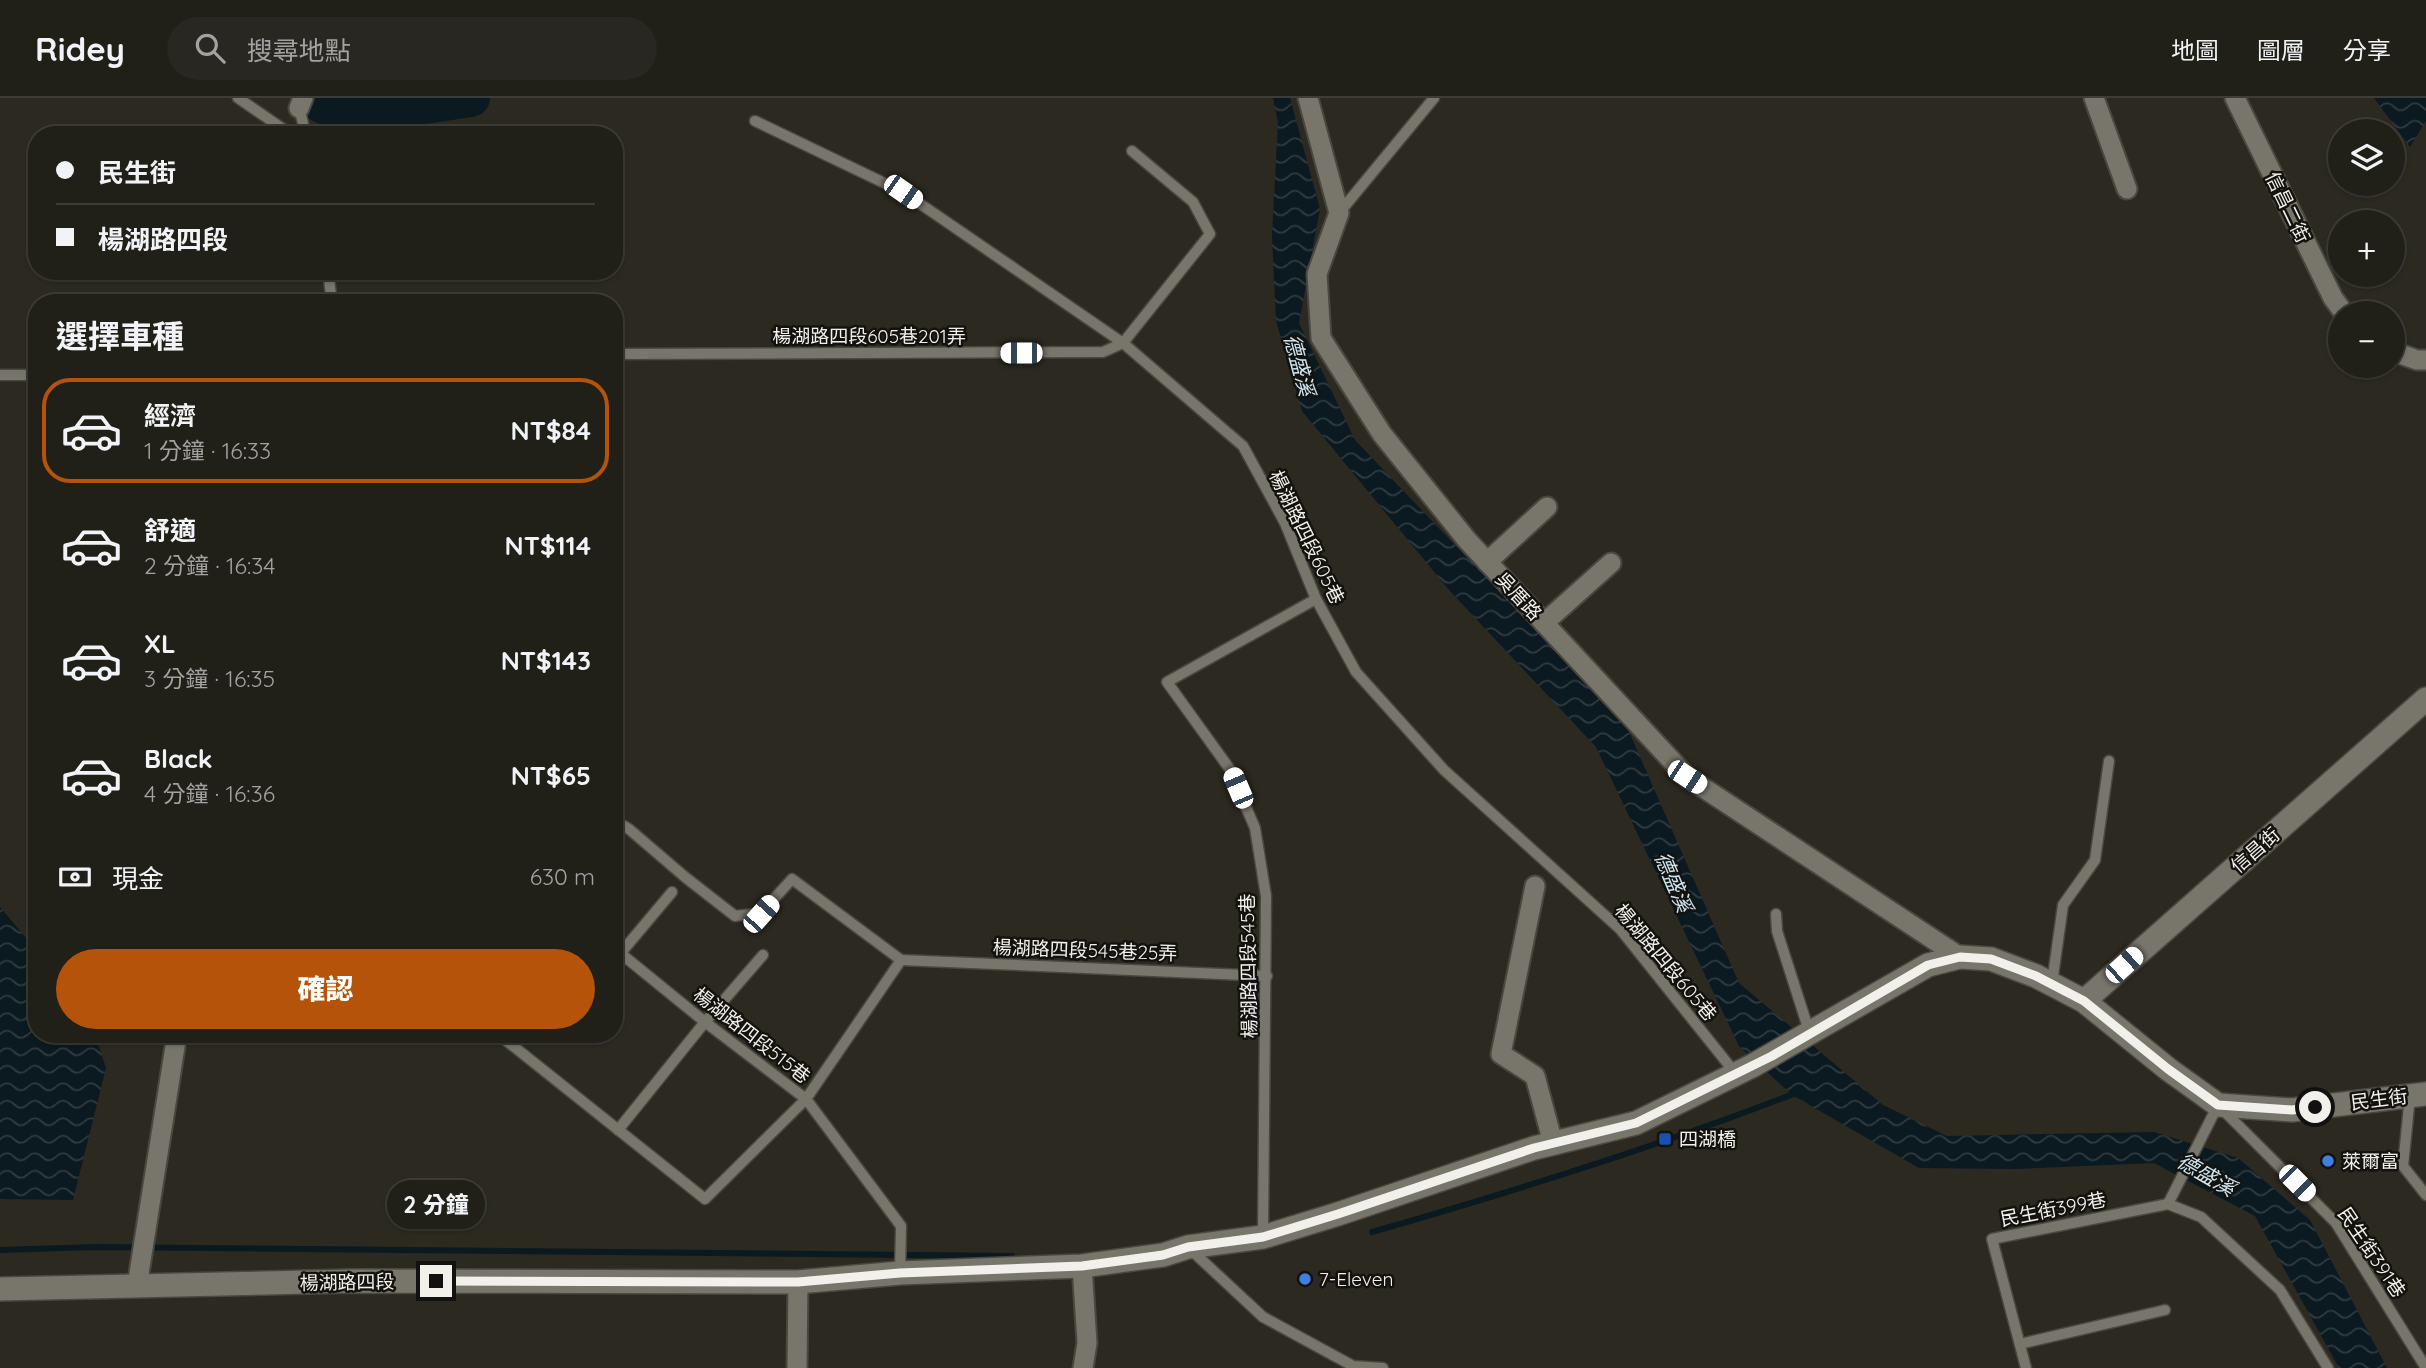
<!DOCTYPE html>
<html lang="zh-TW">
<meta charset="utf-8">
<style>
:root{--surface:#201f18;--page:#282721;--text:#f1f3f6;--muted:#a2a2a2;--line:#3d3d37;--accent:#b45309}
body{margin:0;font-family:Quicksand,"Noto Sans TC",sans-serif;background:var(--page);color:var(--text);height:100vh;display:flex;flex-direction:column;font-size:26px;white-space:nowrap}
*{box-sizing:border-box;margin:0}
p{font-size:23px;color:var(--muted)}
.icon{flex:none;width:38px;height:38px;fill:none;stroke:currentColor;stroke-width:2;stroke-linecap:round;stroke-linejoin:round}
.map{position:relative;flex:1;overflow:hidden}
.side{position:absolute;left:28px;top:196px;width:595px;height:749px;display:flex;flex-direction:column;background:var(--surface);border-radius:28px;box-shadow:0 2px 5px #0004,0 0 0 2px var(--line)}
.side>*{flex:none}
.hud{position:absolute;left:28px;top:28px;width:595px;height:154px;border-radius:28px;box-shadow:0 2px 5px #0004,0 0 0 2px var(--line);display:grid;align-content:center;height:154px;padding:0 28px;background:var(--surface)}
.buttons{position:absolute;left:2328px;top:21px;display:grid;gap:14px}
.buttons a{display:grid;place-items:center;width:77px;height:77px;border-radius:50%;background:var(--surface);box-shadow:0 2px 5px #0004,0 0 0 2px var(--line);font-size:35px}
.end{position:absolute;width:32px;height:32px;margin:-16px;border:9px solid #f2f0eb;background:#111;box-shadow:0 0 0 4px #111}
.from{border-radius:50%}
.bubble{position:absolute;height:49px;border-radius:24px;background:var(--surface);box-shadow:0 2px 5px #0004,0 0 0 2px var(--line);font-size:23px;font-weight:800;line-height:49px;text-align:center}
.car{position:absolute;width:21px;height:42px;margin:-21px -10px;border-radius:9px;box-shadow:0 0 5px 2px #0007;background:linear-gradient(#fff 24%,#345 0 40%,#fff 0 76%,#345 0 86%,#fff 0)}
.hud b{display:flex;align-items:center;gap:24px;height:66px;font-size:26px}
.hud b+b{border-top:2px solid var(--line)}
.hud i{width:18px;height:18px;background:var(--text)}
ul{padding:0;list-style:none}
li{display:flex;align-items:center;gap:21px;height:105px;margin:0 14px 10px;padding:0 14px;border:4px solid transparent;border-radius:28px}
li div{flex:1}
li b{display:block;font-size:26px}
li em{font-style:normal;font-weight:800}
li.active{border-color:var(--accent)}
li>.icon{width:63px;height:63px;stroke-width:1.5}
h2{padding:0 28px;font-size:32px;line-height:84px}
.pay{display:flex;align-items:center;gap:18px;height:77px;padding:0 28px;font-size:26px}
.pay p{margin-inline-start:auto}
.action{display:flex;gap:14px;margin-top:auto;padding:14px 28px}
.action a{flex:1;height:80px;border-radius:42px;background:var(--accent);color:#fff;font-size:28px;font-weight:800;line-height:80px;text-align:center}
header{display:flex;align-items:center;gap:42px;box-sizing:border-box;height:98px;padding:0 35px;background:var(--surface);border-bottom:2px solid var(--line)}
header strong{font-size:33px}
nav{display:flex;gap:38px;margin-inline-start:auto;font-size:24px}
.search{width:490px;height:63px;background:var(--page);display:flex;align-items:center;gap:18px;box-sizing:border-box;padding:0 24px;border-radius:38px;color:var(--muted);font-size:26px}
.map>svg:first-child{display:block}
</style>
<header>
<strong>Ridey</strong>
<div class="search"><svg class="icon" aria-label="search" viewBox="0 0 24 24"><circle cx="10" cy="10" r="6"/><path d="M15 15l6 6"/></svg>搜尋地點</div>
<nav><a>地圖</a><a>圖層</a><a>分享</a></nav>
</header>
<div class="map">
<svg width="2426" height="1270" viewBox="0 0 2426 1270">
<defs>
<pattern id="water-waves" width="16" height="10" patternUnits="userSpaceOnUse" patternTransform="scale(1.75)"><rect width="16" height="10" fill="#0b1920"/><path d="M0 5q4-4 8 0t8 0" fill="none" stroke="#2f3b41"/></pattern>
</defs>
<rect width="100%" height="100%" fill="#2b2920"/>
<g fill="url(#water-waves)">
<polygon points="1273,0 1290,0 1320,111 1299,225 1355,342 1626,627 1739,885 1883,1007 1947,1038 2154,1034 2238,1060 2310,1122 2387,1270 2339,1270 2255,1118 2154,1065 2014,1071 1919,1070 1792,997 1739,948 1596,649 1449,492 1302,313 1276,223 1272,138 1278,24"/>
<polygon points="2374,0 2426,0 2426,23 2410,49"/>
<polygon points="0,809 37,853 37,936 95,936 106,970 73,1102 0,1101"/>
</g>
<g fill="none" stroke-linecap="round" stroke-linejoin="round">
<g stroke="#0b1920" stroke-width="6">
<path d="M 1372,1134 C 1515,1093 1657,1049 1796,995"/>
<polyline points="0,1152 95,1149 1012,1158"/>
</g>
<polyline stroke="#0b1920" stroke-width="38" points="311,0 346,19 471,0"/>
<defs>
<g id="service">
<polyline points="238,0 292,37"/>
<polyline points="299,10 306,37"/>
<polyline points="755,23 903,94 1123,245 1243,348 1285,425 1316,501 1356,574 1444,672 1620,831 1736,976"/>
<polyline points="1339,115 1434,0"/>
<polyline points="328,173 332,205"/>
<polyline points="614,256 1103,254 1123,245 1210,136 1193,104 1132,53"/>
<polyline points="0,277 37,277"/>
<polyline points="614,722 629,731 685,779 735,818 761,815 792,781 901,862"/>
<polyline points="1776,816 1777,833 1810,936"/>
<polyline points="614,850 705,924 806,1001 901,1128 900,1174"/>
<polyline points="901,862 1267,878"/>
<polyline points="614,863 672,794"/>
<polyline points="2052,885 2063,807 2095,762 2109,663"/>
<polyline points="498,936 705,1101 806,1001 901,862"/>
<polyline points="2410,998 2403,1068 2426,1097"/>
<polyline points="618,1032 705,924 763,857"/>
<polyline points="2168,1106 2218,1007 2336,1125 2426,1270"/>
<polyline points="2168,1106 2201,1119 2280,1192 2328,1270"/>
<polyline points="1263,1138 1266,798 1255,730 1229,670 1167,584 1316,501"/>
<polyline points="1191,1152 1263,1219 1353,1268 1383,1270"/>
<polyline points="2020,1246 2165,1212"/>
<polyline points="2026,1270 1992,1141 2168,1106"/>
</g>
<g id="minor">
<polyline points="1308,0 1339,115 1317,176 1321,240 1382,336 1467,442 1687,679 1960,859"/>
<polyline points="2094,0 2127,91"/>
<polyline points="2235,0 2333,200 2344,215"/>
<polyline points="299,10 303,0"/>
<polyline points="2392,253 2417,262 2426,262"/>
<polyline points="1487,464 1547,409"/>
<polyline points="1544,525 1611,465"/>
<polyline points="1535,788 1501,956 1535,978 1553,1045"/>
<polyline points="1082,1168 1087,1245 1083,1270"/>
<polyline points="137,1188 177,936"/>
<polyline points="797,1270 798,1184"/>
</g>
<g id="tertiary">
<polyline points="2084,903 2426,601"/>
<polyline points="0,1191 353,1183 798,1184 900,1175 1082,1168 1163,1157 1188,1149 1263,1139 1338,1116 1534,1050 1636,1025 1752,968 1928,867 1960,859 1991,861 2036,878 2084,903 2168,971 2218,1007 2292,1012 2426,996"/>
</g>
</defs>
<use href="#service" stroke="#494740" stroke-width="13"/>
<use href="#minor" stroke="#494740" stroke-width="23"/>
<use href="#tertiary" stroke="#494740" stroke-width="26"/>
<use href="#service" stroke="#78756b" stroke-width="10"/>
<use href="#minor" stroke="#78756b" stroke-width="19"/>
<use href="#tertiary" stroke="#78756b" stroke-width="23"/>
</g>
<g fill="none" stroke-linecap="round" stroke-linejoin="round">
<polyline stroke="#f2f0eb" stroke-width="9" points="436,1183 798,1184 900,1175 1082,1168 1163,1157 1188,1149 1263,1139 1338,1116 1534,1050 1636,1025 1772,958 1928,867 1960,859 1991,861 2036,878 2084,903 2168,971 2218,1007 2292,1012 2315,1009"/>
</g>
<rect fill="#1a4fb4" stroke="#13120e" stroke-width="2.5" x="1658" y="1034" width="14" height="14" rx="3.5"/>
<g fill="#3f7fe0" stroke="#13120e" stroke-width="2.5">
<circle cx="2328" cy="1063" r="7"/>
<circle cx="1305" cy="1181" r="7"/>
</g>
<g text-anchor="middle" stroke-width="5" stroke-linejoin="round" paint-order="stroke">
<g font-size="19" fill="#f2f0eb" stroke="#13120e">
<text transform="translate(2288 109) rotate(64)" y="7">信昌二街</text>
<text x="869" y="245">楊湖路四段605巷201弄</text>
<text transform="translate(1307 439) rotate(64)" y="7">楊湖路四段605巷</text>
<text transform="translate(1519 498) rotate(47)" y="7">吳厝路</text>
<text transform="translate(2255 752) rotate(-41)" y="7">信昌街</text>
<text transform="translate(1085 852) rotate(2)" y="7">楊湖路四段545巷25弄</text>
<text transform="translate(1666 864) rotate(50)" y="7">楊湖路四段605巷</text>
<text transform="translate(1248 868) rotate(-91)" y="7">楊湖路四段545巷</text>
<text transform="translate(752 937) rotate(38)" y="7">楊湖路四段515巷</text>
<text transform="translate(2379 1001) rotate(-7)" y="7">民生街</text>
<text transform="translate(2053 1111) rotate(-11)" y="7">民生街399巷</text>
<text transform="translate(2372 1154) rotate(56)" y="7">民生街391巷</text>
<text transform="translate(347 1184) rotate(-1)" y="7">楊湖路四段</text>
</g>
<g font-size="19" fill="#f2f0eb" stroke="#13120e" text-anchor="start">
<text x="1679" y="1048">四湖橋</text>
<text x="2342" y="1070">萊爾富</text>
<text x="1319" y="1188">7-Eleven</text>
</g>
<g font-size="21" font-style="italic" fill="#cde5f1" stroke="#13120e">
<text transform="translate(1299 267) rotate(75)" y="7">德盛溪</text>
<text transform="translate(1673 784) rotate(67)" y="7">德盛溪</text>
<text transform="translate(2206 1077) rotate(30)" y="7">德盛溪</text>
</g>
</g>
</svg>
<div class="buttons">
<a><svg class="icon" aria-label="layers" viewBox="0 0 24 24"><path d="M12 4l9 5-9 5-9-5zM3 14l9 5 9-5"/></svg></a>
<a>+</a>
<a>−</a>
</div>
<i class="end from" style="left:2315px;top:1009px"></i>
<i class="end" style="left:436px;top:1183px"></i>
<div class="bubble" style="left:387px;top:1082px;width:98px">2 分鐘</div>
<i class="car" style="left:903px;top:94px;rotate:125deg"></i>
<i class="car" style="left:1021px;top:255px;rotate:270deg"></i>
<i class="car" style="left:1687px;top:679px;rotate:123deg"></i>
<i class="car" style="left:1238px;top:690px;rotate:337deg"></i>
<i class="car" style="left:761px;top:816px;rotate:42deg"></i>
<i class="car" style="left:2124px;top:867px;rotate:48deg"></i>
<i class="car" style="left:2297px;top:1085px;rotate:135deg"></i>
<div class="hud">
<b><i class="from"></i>民生街</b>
<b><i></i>楊湖路四段</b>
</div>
<section class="side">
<h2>選擇車種</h2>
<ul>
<li class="active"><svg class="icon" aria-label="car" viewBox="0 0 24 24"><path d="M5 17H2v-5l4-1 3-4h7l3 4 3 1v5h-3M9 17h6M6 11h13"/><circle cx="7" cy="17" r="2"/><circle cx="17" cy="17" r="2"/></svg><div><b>經濟</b><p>1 分鐘 · 16:33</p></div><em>NT$84</em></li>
<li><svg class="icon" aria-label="car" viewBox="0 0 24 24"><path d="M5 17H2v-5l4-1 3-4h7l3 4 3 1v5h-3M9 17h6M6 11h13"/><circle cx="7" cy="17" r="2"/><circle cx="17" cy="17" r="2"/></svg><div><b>舒適</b><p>2 分鐘 · 16:34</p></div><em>NT$114</em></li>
<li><svg class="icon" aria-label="car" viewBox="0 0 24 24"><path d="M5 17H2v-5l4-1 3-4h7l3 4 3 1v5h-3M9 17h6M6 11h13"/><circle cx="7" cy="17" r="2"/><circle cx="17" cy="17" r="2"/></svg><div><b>XL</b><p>3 分鐘 · 16:35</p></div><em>NT$143</em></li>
<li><svg class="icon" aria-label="car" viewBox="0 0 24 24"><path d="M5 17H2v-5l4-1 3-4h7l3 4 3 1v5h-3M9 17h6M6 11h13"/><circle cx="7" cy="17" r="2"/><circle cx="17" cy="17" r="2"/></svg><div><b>Black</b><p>4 分鐘 · 16:36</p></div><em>NT$65</em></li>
</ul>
<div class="pay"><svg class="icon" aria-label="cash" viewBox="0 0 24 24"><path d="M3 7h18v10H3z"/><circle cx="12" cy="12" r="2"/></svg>現金<p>630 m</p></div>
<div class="action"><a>確認</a></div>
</section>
</div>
